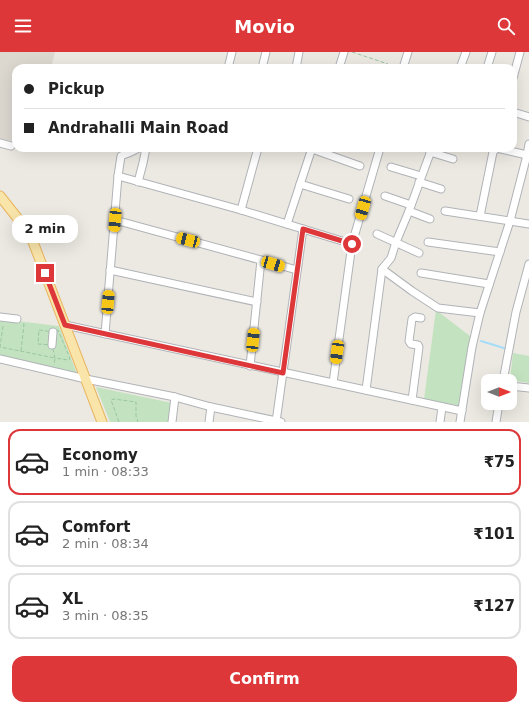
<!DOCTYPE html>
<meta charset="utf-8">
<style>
:root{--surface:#fff;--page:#f6f6f6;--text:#222;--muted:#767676;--line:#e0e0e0;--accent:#dd373a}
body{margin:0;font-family:"DejaVu Sans",sans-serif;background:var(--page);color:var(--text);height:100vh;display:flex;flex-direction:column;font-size:15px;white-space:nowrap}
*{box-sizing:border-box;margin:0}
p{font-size:13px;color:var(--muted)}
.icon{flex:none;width:22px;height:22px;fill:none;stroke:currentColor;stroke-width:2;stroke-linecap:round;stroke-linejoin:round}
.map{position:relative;height:370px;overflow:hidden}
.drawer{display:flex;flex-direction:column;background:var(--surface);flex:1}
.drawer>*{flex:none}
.guide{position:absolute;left:12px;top:12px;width:505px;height:88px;border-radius:12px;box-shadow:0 4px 16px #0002;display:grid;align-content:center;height:88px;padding:0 12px;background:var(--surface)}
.needle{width:26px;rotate:90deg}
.controls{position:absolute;left:481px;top:322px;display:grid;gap:8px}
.controls a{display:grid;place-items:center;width:36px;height:36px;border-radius:8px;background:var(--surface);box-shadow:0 4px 16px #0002;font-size:20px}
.end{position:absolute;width:18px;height:18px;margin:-9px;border:5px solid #dd373a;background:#fff;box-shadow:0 0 0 2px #fff}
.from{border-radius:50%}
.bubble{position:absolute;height:28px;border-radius:12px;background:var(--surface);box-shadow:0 4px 16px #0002;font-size:13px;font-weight:700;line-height:28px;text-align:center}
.car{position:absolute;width:12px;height:24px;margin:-12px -6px;border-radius:5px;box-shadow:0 0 3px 1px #0007;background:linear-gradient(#f5c518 24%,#345 0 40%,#f5c518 0 76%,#345 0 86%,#f5c518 0)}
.guide b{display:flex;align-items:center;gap:14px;height:38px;font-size:15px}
.guide b+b{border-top:1px solid var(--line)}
.guide i{width:10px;height:10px;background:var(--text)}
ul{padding:7px 0 0;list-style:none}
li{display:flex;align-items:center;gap:12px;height:66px;margin:0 8px 6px;padding:0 4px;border:2px solid var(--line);border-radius:12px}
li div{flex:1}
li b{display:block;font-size:15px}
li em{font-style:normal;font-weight:700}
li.on{border-color:var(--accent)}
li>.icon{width:36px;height:36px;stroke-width:1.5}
.action{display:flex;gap:8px;margin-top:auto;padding:8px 12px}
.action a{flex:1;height:46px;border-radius:12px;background:var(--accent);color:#fff;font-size:16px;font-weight:700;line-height:46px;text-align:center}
header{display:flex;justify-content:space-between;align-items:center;height:52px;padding:0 12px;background:var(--accent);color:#fff;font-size:18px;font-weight:700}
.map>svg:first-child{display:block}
</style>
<header><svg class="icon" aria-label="menu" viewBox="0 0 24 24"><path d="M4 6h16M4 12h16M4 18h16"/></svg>Movio<svg class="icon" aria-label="search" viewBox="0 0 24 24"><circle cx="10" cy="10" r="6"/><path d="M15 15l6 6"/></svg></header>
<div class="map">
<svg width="529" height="370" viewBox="0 0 529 370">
<rect width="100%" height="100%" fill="#ece9e2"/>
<polygon fill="#dcd8d0" points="0,0 55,0 51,16 16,16 16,91 0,88"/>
<g fill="#c3e3c0">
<polygon points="436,258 470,284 461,354 424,347"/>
<polygon points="0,267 59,274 77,322 0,304"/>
<polygon points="513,301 529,304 529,331 510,328"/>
<polygon points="96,335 172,351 169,370 110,370"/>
</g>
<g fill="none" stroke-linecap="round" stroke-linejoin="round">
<polyline stroke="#a5ddf9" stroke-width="2" points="481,289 507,297"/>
<defs>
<g id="minor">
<polyline points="228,16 232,0"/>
<polyline points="262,16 266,0"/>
<polyline points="296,16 299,0"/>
<polyline points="339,16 344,0"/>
<polyline points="403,16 408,0"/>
<polyline points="460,16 466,0"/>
<polyline points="487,16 492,0"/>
<polyline points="513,26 520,0"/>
<polyline points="513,60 529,65"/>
<polyline points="0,91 11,94"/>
<polyline points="312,97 360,114"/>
<polyline points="430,100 453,107"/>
<polyline points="391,115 421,124"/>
<polyline points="118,124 241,158 352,192"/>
<polyline points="138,130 143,111 146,96"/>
<polyline points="419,130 441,137"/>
<polyline points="300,132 349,147"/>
<polyline points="385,144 411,153"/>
<polyline points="241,158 258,96"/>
<polyline points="409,159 430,167"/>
<polyline points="445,159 529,172"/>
<polyline points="480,164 493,100 497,96 527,103"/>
<polyline points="115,168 297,218"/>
<polyline points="287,172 312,96"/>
<polyline points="377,182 419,201"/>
<polyline points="428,190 500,200"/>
<polyline points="382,217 412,239 438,256 480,261"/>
<polyline points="110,218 257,250"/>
<polyline points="421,221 489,232"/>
<polyline points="0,265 17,267"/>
<polyline points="65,273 462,359"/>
<path d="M 105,282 L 118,124 L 121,104 C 127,101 133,100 138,96"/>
<polyline points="52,293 53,280"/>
<polyline points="0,307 86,327 175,345 211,355 281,370"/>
<polyline points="250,314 261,208"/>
<polyline points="503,329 516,260 529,212"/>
<polyline points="333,331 352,192 380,96"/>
<polyline points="510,334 529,336"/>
<polyline points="366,338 382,217 391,206 396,190 409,159 432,96"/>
<polyline points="412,348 419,295 418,293 411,292 409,289 412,267 415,265 421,266"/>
<polyline points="172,370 175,345"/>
<polyline points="209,370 211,355"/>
<polyline points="276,370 303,177"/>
<polyline points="440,370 442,355"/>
<polyline points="460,370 472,295 480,261 510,169 527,103 529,92"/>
<polyline points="496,370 499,351"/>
</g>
<polyline id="major" points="0,144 30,182 102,370"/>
</defs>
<use href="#minor" stroke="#b0b3b7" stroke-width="9"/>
<use href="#major" stroke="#e8b45f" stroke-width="11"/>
<g stroke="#9bc5a2" stroke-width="1" stroke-dasharray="4 2" stroke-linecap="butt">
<polyline points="352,0 388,12"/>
<polyline points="3,274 0,295 55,306 54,313"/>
<polygon points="39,278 53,280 58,278 69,304 70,307 68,308 55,306 52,293 38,292"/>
<polyline points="21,299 24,272 21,272"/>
<polyline points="119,370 111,348 114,347 136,350 136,364 138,370"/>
</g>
<use href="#minor" stroke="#fff" stroke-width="7"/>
<use href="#major" stroke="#f9e5aa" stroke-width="9"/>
</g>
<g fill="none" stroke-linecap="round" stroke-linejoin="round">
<polyline stroke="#dd373a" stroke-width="5" points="45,221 65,273 283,321 303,177 352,192"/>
</g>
</svg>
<div class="controls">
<a><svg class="needle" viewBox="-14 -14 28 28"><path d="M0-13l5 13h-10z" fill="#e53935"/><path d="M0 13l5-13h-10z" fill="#767676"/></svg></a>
</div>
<i class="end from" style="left:352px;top:192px"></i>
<i class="end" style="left:45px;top:221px"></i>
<div class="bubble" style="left:12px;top:163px;width:66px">2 min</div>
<i class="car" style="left:363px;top:156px;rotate:196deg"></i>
<i class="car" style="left:115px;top:168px;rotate:185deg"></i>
<i class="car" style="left:188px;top:188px;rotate:285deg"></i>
<i class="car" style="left:273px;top:212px;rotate:106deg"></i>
<i class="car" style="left:108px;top:250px;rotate:5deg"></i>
<i class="car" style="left:253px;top:288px;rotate:6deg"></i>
<i class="car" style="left:337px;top:300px;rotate:188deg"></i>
<div class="guide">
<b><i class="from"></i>Pickup</b>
<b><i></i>Andrahalli Main Road</b>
</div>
</div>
<section class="drawer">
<ul>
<li class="on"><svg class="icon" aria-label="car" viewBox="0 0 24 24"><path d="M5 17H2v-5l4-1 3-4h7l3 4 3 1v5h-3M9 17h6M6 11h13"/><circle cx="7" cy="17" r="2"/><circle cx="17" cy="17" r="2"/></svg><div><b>Economy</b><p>1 min · 08:33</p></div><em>₹75</em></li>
<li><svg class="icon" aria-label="car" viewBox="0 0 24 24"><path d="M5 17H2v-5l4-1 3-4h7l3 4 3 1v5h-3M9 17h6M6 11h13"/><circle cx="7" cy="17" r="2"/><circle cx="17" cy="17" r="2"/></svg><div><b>Comfort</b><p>2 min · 08:34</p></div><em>₹101</em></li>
<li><svg class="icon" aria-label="car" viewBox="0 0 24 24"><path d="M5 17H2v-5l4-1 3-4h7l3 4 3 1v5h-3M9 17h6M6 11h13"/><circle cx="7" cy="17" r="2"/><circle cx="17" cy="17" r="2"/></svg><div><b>XL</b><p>3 min · 08:35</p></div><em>₹127</em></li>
</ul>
<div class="action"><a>Confirm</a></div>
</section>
